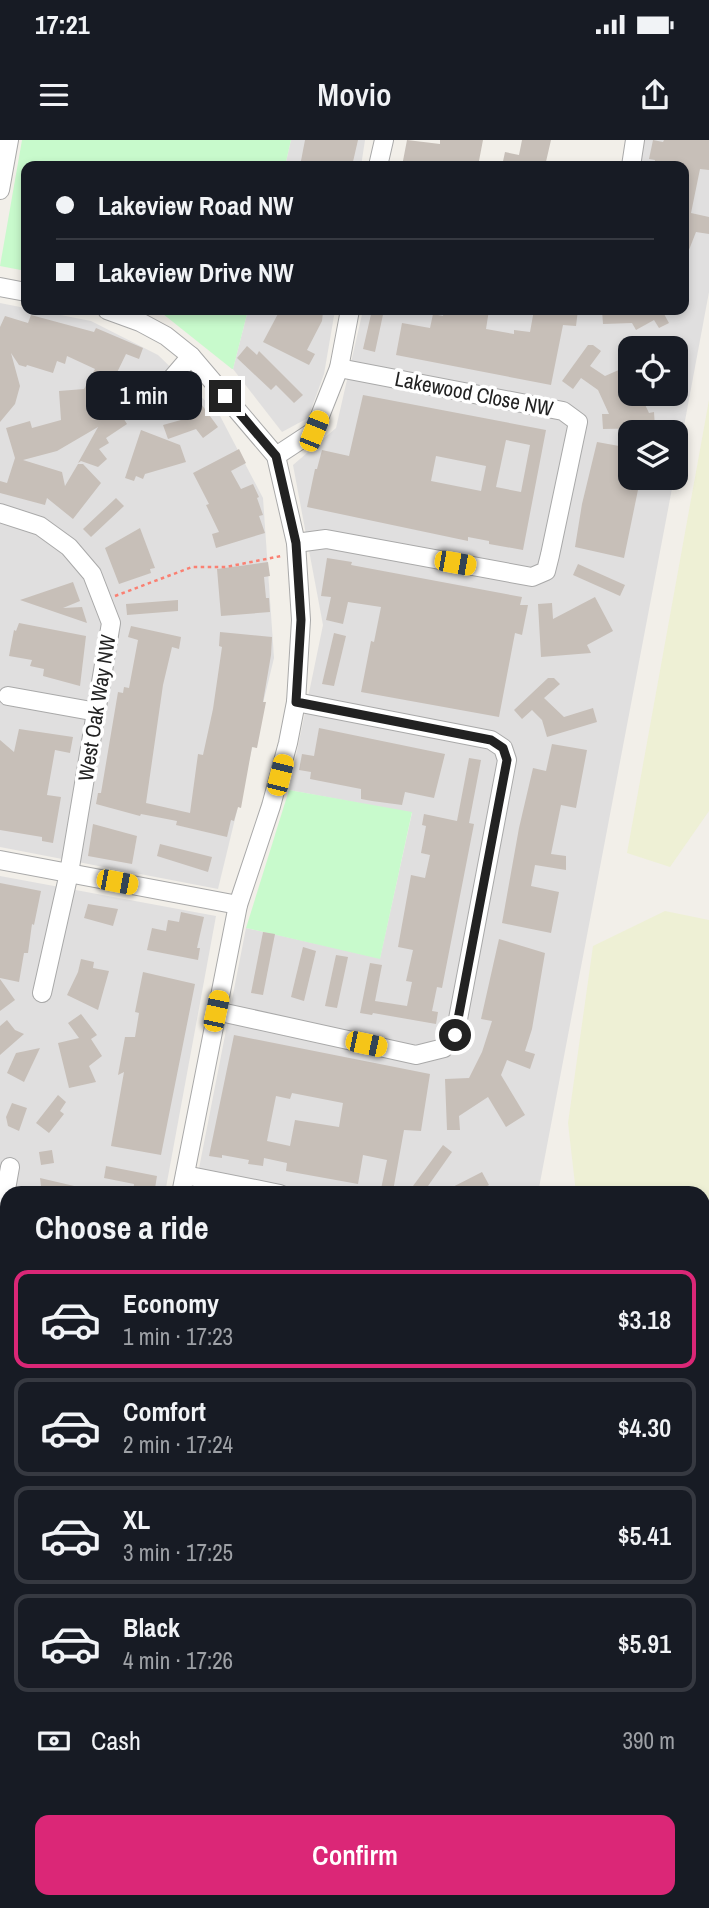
<!DOCTYPE html>
<meta charset="utf-8">
<style>
:root{--surface:#171b24;--page:#242831;--text:#f1f3f6;--muted:#9ea1a6;--line:#363941;--accent:#db2777}
body{margin:0;font-family:"Archivo Narrow",sans-serif;background:var(--page);color:var(--text);height:100vh;display:flex;flex-direction:column;font-size:26px;white-space:nowrap}
*{box-sizing:border-box;margin:0}
p{font-size:23px;color:var(--muted)}
.icon{flex:none;width:38px;height:38px;fill:none;stroke:currentColor;stroke-width:2;stroke-linecap:round;stroke-linejoin:round}
.map{position:relative;flex:1;overflow:hidden}
.sheet{position:absolute;left:0px;top:1046px;width:710px;height:723px;display:flex;flex-direction:column;background:var(--surface);border-radius:21px 21px 0 0;box-shadow:0 4px 10px #0003}
.sheet>*{flex:none}
.banner{position:absolute;left:21px;top:21px;width:668px;height:154px;border-radius:14px;box-shadow:0 4px 10px #0003;display:grid;align-content:center;height:154px;padding:0 35px;background:var(--surface)}
.controls{position:absolute;left:618px;top:196px;display:grid;gap:14px}
.controls a{display:grid;place-items:center;width:70px;height:70px;border-radius:14px;background:var(--surface);box-shadow:0 4px 10px #0003;font-size:35px}
.end{position:absolute;width:32px;height:32px;margin:-16px;border:9px solid #222;background:#fff;box-shadow:0 0 0 4px #fff}
.from{border-radius:50%}
.bubble{position:absolute;height:49px;border-radius:14px;background:var(--surface);box-shadow:0 4px 10px #0003;font-size:23px;font-weight:600;line-height:49px;text-align:center}
.car{position:absolute;width:21px;height:42px;margin:-21px -10px;border-radius:9px;box-shadow:0 0 5px 2px #0007;background:linear-gradient(#f5c518 24%,#345 0 40%,#f5c518 0 76%,#345 0 86%,#f5c518 0)}
.banner b{display:flex;align-items:center;gap:24px;height:66px;font-size:26px}
.banner b+b{border-top:2px solid var(--line)}
.banner i{width:18px;height:18px;background:var(--text)}
ul{padding:0;list-style:none}
li{display:flex;align-items:center;gap:21px;height:98px;margin:0 14px 10px;padding:0 21px;border:4px solid var(--line);border-radius:14px}
li div{flex:1}
li b{display:block;font-size:26px}
li em{font-style:normal;font-weight:600}
li.active{border-color:var(--accent)}
li>.icon{width:63px;height:63px;stroke-width:1.5}
h2{padding:0 35px;font-size:32px;line-height:84px}
.pay{display:flex;align-items:center;gap:18px;height:77px;padding:0 35px;font-size:26px}
.pay p{margin-inline-start:auto}
.cta{display:flex;gap:14px;margin-top:auto;padding:14px 35px}
.cta a{flex:1;height:80px;border-radius:14px;background:var(--accent);color:#fff;font-size:28px;font-weight:600;line-height:80px;text-align:center}
.status{display:flex;justify-content:space-between;align-items:center;height:49px;padding:0 35px;background:var(--surface);direction:ltr}
.status svg{height:19px;fill:currentColor}
header{display:flex;justify-content:space-between;align-items:center;height:91px;padding:0 35px;background:var(--surface);font-size:32px;font-weight:600}
.map>svg:first-child{display:block}
</style>
<div class="status"><b>17:21</b><svg viewBox="0 0 49 12"><path d="M0 12V9h3v3zM5 12V6h3v6zM10 12V3h3v9zM15 12V0h3v12zM26 1h20v11H26zM47 4h2v5h-2z"/></svg></div>
<header><svg class="icon" aria-label="menu" viewBox="0 0 24 24"><path d="M4 6h16M4 12h16M4 18h16"/></svg>Movio<svg class="icon" aria-label="share" viewBox="0 0 24 24"><path d="M12 15V3M7 8l5-5 5 5M5 13v7h14v-7"/></svg></header>
<div class="map">
<svg width="709" height="1768" viewBox="0 0 709 1768">
<rect width="100%" height="100%" fill="#f2efe9"/>
<g fill="#e0dfdf" fill-rule="evenodd">
<polygon points="291,0 365,0 361,26 285,26"/>
<path d="M 644,0 L 709,0 L 709,152 L 676,329 L 676,292 L 630,292 L 630,338 L 674,338 L 538,1053 L 194,1054 L 246,788 L 380,818 L 412,673 L 289,650 L 323,485 L 293,325 L 336,288 L 363,170 L 684,170 L 684,26 L 639,26 ZM 630,208 L 676,208 L 676,254 L 630,254 Z"/>
<polygon points="0,163 91,181 158,215 219,274 263,358 274,518 218,749 0,707"/>
<polygon points="248,170 335,170 324,234 308,278 282,292 233,229"/>
<polygon points="0,736 216,776 165,1053 7,1054 7,1487 0,1525"/>
</g>
<polygon fill="#ebdbe8" points="7,1701 7,1762 682,1762 709,1766 709,1768 0,1768 0,1702"/>
<g fill="#eef0d5">
<polygon points="709,260 709,671 670,727 627,713"/>
<polygon points="665,771 709,780 709,1325 704,1324 704,1054 576,1053 568,983 593,806"/>
</g>
<g fill="#c8facc">
<polygon points="22,0 291,0 285,26 26,26 26,131 0,126"/>
<polygon points="158,170 248,170 233,229 232,229"/>
<polygon points="289,650 412,672 380,819 246,788"/>
</g>
<g fill="#c7bfb8" fill-rule="evenodd">
<polygon points="305,0 358,0 352,26 300,26"/>
<polygon points="407,0 440,4 440,0 483,0 478,26 402,26"/>
<polygon points="522,0 551,0 545,26 502,26 505,12 519,15"/>
<polygon points="653,0 663,2 664,0 709,0 709,30 700,29 691,73 709,77 709,94 696,92 685,120 684,26 654,26 655,20 649,19"/>
<polygon points="280,170 323,172 322,181 307,210 315,214 309,225 263,202"/>
<polygon points="372,170 384,170 375,212 363,209"/>
<polygon points="444,170 489,170 486,189 514,194 514,190 530,192 534,170 578,170 576,186 563,185 551,245 396,215 402,183 430,188 433,174 443,176"/>
<polygon points="602,170 671,170 664,174 669,183 659,188 654,180 636,190 632,183 603,184"/>
<polygon points="31,175 94,192 96,188 143,208 139,219 126,214 109,249 104,248 127,284 106,298 109,303 99,309 107,319 98,327 81,321 78,323 98,287 57,311 23,320 62,332 65,346 78,324 83,324 101,343 73,379 47,358 45,365 0,353 0,341 7,343 15,318 6,288 30,281 32,288 61,280 59,251 84,249 95,229 67,216 65,224 57,221 53,233 27,225 26,227 19,225 11,213 20,246 15,264 0,282 0,187 5,176 28,183"/>
<polygon points="588,205 593,205 601,211 590,226 605,236 630,225 630,254 640,254 649,273 654,272 655,288 603,289 602,274 609,274 598,250 581,238 573,249 562,241"/>
<polygon points="247,206 257,215 259,211 303,255 294,263 276,245 271,250 237,218"/>
<path d="M 363,255 L 546,290 L 523,410 L 489,404 L 489,401 L 468,397 L 468,401 L 307,367 L 315,329 L 317,329 L 322,310 L 349,316 ZM 506,300 L 530,305 L 521,352 L 496,347 ZM 436,316 L 486,326 L 481,351 L 431,341 Z"/>
<polygon points="199,261 218,287 203,298 196,289 168,299 163,285 188,278 184,272"/>
<polygon points="141,290 180,305 186,322 145,334 143,339 136,336 134,341 125,338"/>
<polygon points="597,302 630,308 630,343 639,345 624,418 575,407 582,364"/>
<polygon points="239,309 246,323 231,331 241,349 253,344 259,357 257,358 263,375 259,376 265,393 216,408 212,394 219,392 206,365 209,364 193,333"/>
<polygon points="116,358 124,366 91,397 83,389"/>
<polygon points="140,388 155,428 150,429 151,433 119,444 105,408"/>
<polygon points="327,418 352,422 351,425 522,457 520,465 528,465 522,495 515,493 499,577 361,552 371,501 374,502 381,467 348,462 343,484 326,480 331,457 321,456"/>
<polygon points="268,422 270,436 264,437 266,458 269,458 270,472 221,476 217,429"/>
<polygon points="578,424 625,445 620,456 573,435"/>
<polygon points="73,442 80,461 63,468 82,467 87,483 20,460"/>
<polygon points="595,457 613,491 587,505 591,513 541,517 538,464 552,463 553,479"/>
<polygon points="178,460 178,471 127,475 126,464"/>
<polygon points="19,483 86,496 80,546 43,536 44,529 30,526 32,520 9,516 14,490 16,491"/>
<polygon points="131,486 181,497 179,509 172,507 163,545 146,663 190,673 198,614 203,615 213,569 222,507 219,506 220,492 272,497 271,515 263,562 266,562 257,608 252,607 241,668 238,667 234,681 231,680 227,697 176,685 177,681 141,674 140,676 96,664 98,653 101,653 118,552 123,553 124,547 129,548 138,500 128,497"/>
<polygon points="334,493 346,496 334,546 322,544"/>
<polygon points="548,538 554,538 560,544 544,558 564,577 593,568 597,582 547,597 542,580 532,570 522,579 514,570"/>
<polygon points="319,588 445,614 434,658 405,652 402,665 372,661 361,659 361,649 310,639 311,632 299,630 302,614 314,616"/>
<polygon points="19,589 73,597 70,613 55,610 47,655 61,657 53,703 42,701 42,697 0,690 0,600 14,612"/>
<polygon points="552,604 587,610 576,668 561,665 551,714 566,716 566,730 535,725 531,746 559,752 551,793 502,783 519,688 533,628 546,631"/>
<polygon points="469,618 481,620 469,683 474,684 442,848 437,847 432,871 438,872 436,884 373,873 372,875 360,873 370,823 382,825 375,861 407,866 412,842 406,841 413,810 398,807 411,735 425,738 430,715 421,713 426,686 422,685 424,674 457,681"/>
<polygon points="93,684 137,696 132,724 88,716"/>
<polygon points="160,704 212,717 208,732 157,716"/>
<polygon points="0,743 41,751 34,785 32,784 28,813 24,813 19,842 0,838"/>
<polygon points="88,764 118,769 113,786 84,778"/>
<polygon points="181,772 204,777 197,808 200,808 198,820 147,810 152,788 166,791 168,780 179,782"/>
<polygon points="263,792 275,794 263,855 251,853"/>
<polygon points="499,799 545,813 532,889 525,911 535,914 530,929 507,920 501,935 525,975 506,987 488,957 459,976 460,990 447,990 445,939 469,938 482,912 492,881 481,879"/>
<polygon points="303,807 316,811 304,861 291,857"/>
<polygon points="336,815 348,817 337,868 325,866"/>
<polygon points="81,819 94,822 93,828 109,831 98,870 67,855 78,832"/>
<polygon points="143,832 195,844 161,1015 111,1006 124,932 118,935 125,897 135,897 139,873 135,872"/>
<polygon points="0,839 15,860 0,871"/>
<polygon points="81,874 97,895 91,899 102,916 89,926 96,942 69,948 58,903 79,898 68,883"/>
<polygon points="7,880 15,890 24,894 0,915 0,886"/>
<path d="M 234,895 L 430,934 L 421,991 L 404,990 L 393,1051 L 381,1049 L 387,1020 L 363,1015 L 358,1044 L 286,1031 L 287,1023 L 264,1018 L 263,1026 L 248,1024 L 249,1020 L 222,1015 L 222,1018 L 209,1016 ZM 292,953 L 343,963 L 339,987 L 295,980 L 290,1006 L 267,1001 L 276,956 L 290,959 Z"/>
<polygon points="40,908 24,942 7,933 16,913"/>
<polygon points="58,955 66,962 60,971 64,974 49,993 36,983"/>
<polygon points="12,963 27,968 19,991 8,986 6,977"/>
<polygon points="443,1005 452,1012 423,1053 413,1046"/>
<polygon points="52,1010 54,1023 41,1025 39,1012"/>
<polygon points="106,1026 157,1036 155,1048 151,1048 150,1054 133,1054 134,1044 104,1038"/>
<polygon points="482,1032 489,1045 472,1054 439,1054"/>
<polygon points="40,1038 87,1049 86,1054 42,1054"/>
</g>
<g fill="none" stroke-linecap="round" stroke-linejoin="round">
<defs>
<g id="minor">
<polyline points="378,26 384,0"/>
<polyline points="631,26 635,0"/>
<polyline points="0,50 9,0"/>
<polyline points="0,147 26,152"/>
<polyline points="107,170 140,182 166,196 191,216 276,316 296,403 301,480 296,562 288,603 271,666 238,765 181,1054"/>
<polyline points="149,265 191,216"/>
<polyline points="276,316 314,291 339,228 350,170"/>
<polyline points="0,373 40,386 69,407 92,434 111,483 69,733 42,853"/>
<polyline points="296,403 326,399 532,437 546,431 550,415 578,282 563,271 339,228"/>
<polyline points="8,556 97,572"/>
<polyline points="0,720 238,765"/>
<polyline points="216,871 416,915 444,908 455,895 507,620 503,608 491,600 296,562"/>
<polyline points="185,1035 280,1054"/>
<polyline points="0,1083 10,1027"/>
<polyline points="704,1378 709,1379"/>
<polyline points="704,1642 709,1643"/>
</g>
</defs>
<use href="#minor" stroke="#a9a9a9" stroke-width="20"/>
<polyline stroke="#fa8072" stroke-width="2.5" stroke-dasharray="3.5 3.5" stroke-linecap="butt" points="115,456 192,427 226,427 281,416"/>
<use href="#minor" stroke="#fff" stroke-width="18"/>
<defs>
<g id="rail">
<polyline points="0,1658 7,1658"/>
<polyline points="704,1731 709,1732"/>
</g>
</defs>
<use href="#rail" stroke="#707070" stroke-width="7"/>
<use href="#rail" stroke="#fff" stroke-width="4.5" stroke-dasharray="13" stroke-linecap="butt"/>
</g>
<g fill="none" stroke-linecap="round" stroke-linejoin="round">
<polyline stroke="#222" stroke-width="9" points="225,256 276,316 291,381 296,403 301,480 296,562 491,600 503,608 507,620 455,895"/>
</g>
<g text-anchor="middle" stroke-width="7" stroke-linejoin="round" paint-order="stroke">
<g font-size="21" fill="#222" stroke="#fff">
<text transform="translate(474 254) rotate(11)" y="7">Lakewood Close NW</text>
<text transform="translate(97 568) rotate(-81)" y="7">West Oak Way NW</text>
</g>
</g>
</svg>
<div class="controls">
<a><svg class="icon" aria-label="locate" viewBox="0 0 24 24"><circle cx="12" cy="12" r="6"/><path d="M12 2v4M12 18v4M2 12h4M18 12h4"/></svg></a>
<a><svg class="icon" aria-label="layers" viewBox="0 0 24 24"><path d="M12 4l9 5-9 5-9-5zM3 14l9 5 9-5"/></svg></a>
</div>
<i class="end from" style="left:455px;top:895px"></i>
<i class="end" style="left:225px;top:256px"></i>
<div class="bubble" style="left:86px;top:231px;width:116px">1 min</div>
<i class="car" style="left:314px;top:291px;rotate:22deg"></i>
<i class="car" style="left:455px;top:423px;rotate:100deg"></i>
<i class="car" style="left:280px;top:635px;rotate:14deg"></i>
<i class="car" style="left:117px;top:742px;rotate:101deg"></i>
<i class="car" style="left:216px;top:871px;rotate:12deg"></i>
<i class="car" style="left:366px;top:904px;rotate:102deg"></i>
<div class="banner">
<b><i class="from"></i>Lakeview Road NW</b>
<b><i></i>Lakeview Drive NW</b>
</div>
<section class="sheet">
<h2>Choose a ride</h2>
<ul>
<li class="active"><svg class="icon" aria-label="car" viewBox="0 0 24 24"><path d="M5 17H2v-5l4-1 3-4h7l3 4 3 1v5h-3M9 17h6M6 11h13"/><circle cx="7" cy="17" r="2"/><circle cx="17" cy="17" r="2"/></svg><div><b>Economy</b><p>1 min · 17:23</p></div><em>$3.18</em></li>
<li><svg class="icon" aria-label="car" viewBox="0 0 24 24"><path d="M5 17H2v-5l4-1 3-4h7l3 4 3 1v5h-3M9 17h6M6 11h13"/><circle cx="7" cy="17" r="2"/><circle cx="17" cy="17" r="2"/></svg><div><b>Comfort</b><p>2 min · 17:24</p></div><em>$4.30</em></li>
<li><svg class="icon" aria-label="car" viewBox="0 0 24 24"><path d="M5 17H2v-5l4-1 3-4h7l3 4 3 1v5h-3M9 17h6M6 11h13"/><circle cx="7" cy="17" r="2"/><circle cx="17" cy="17" r="2"/></svg><div><b>XL</b><p>3 min · 17:25</p></div><em>$5.41</em></li>
<li><svg class="icon" aria-label="car" viewBox="0 0 24 24"><path d="M5 17H2v-5l4-1 3-4h7l3 4 3 1v5h-3M9 17h6M6 11h13"/><circle cx="7" cy="17" r="2"/><circle cx="17" cy="17" r="2"/></svg><div><b>Black</b><p>4 min · 17:26</p></div><em>$5.91</em></li>
</ul>
<div class="pay"><svg class="icon" aria-label="cash" viewBox="0 0 24 24"><path d="M3 7h18v10H3z"/><circle cx="12" cy="12" r="2"/></svg>Cash<p>390 m</p></div>
<div class="cta"><a>Confirm</a></div>
</section>
</div>
